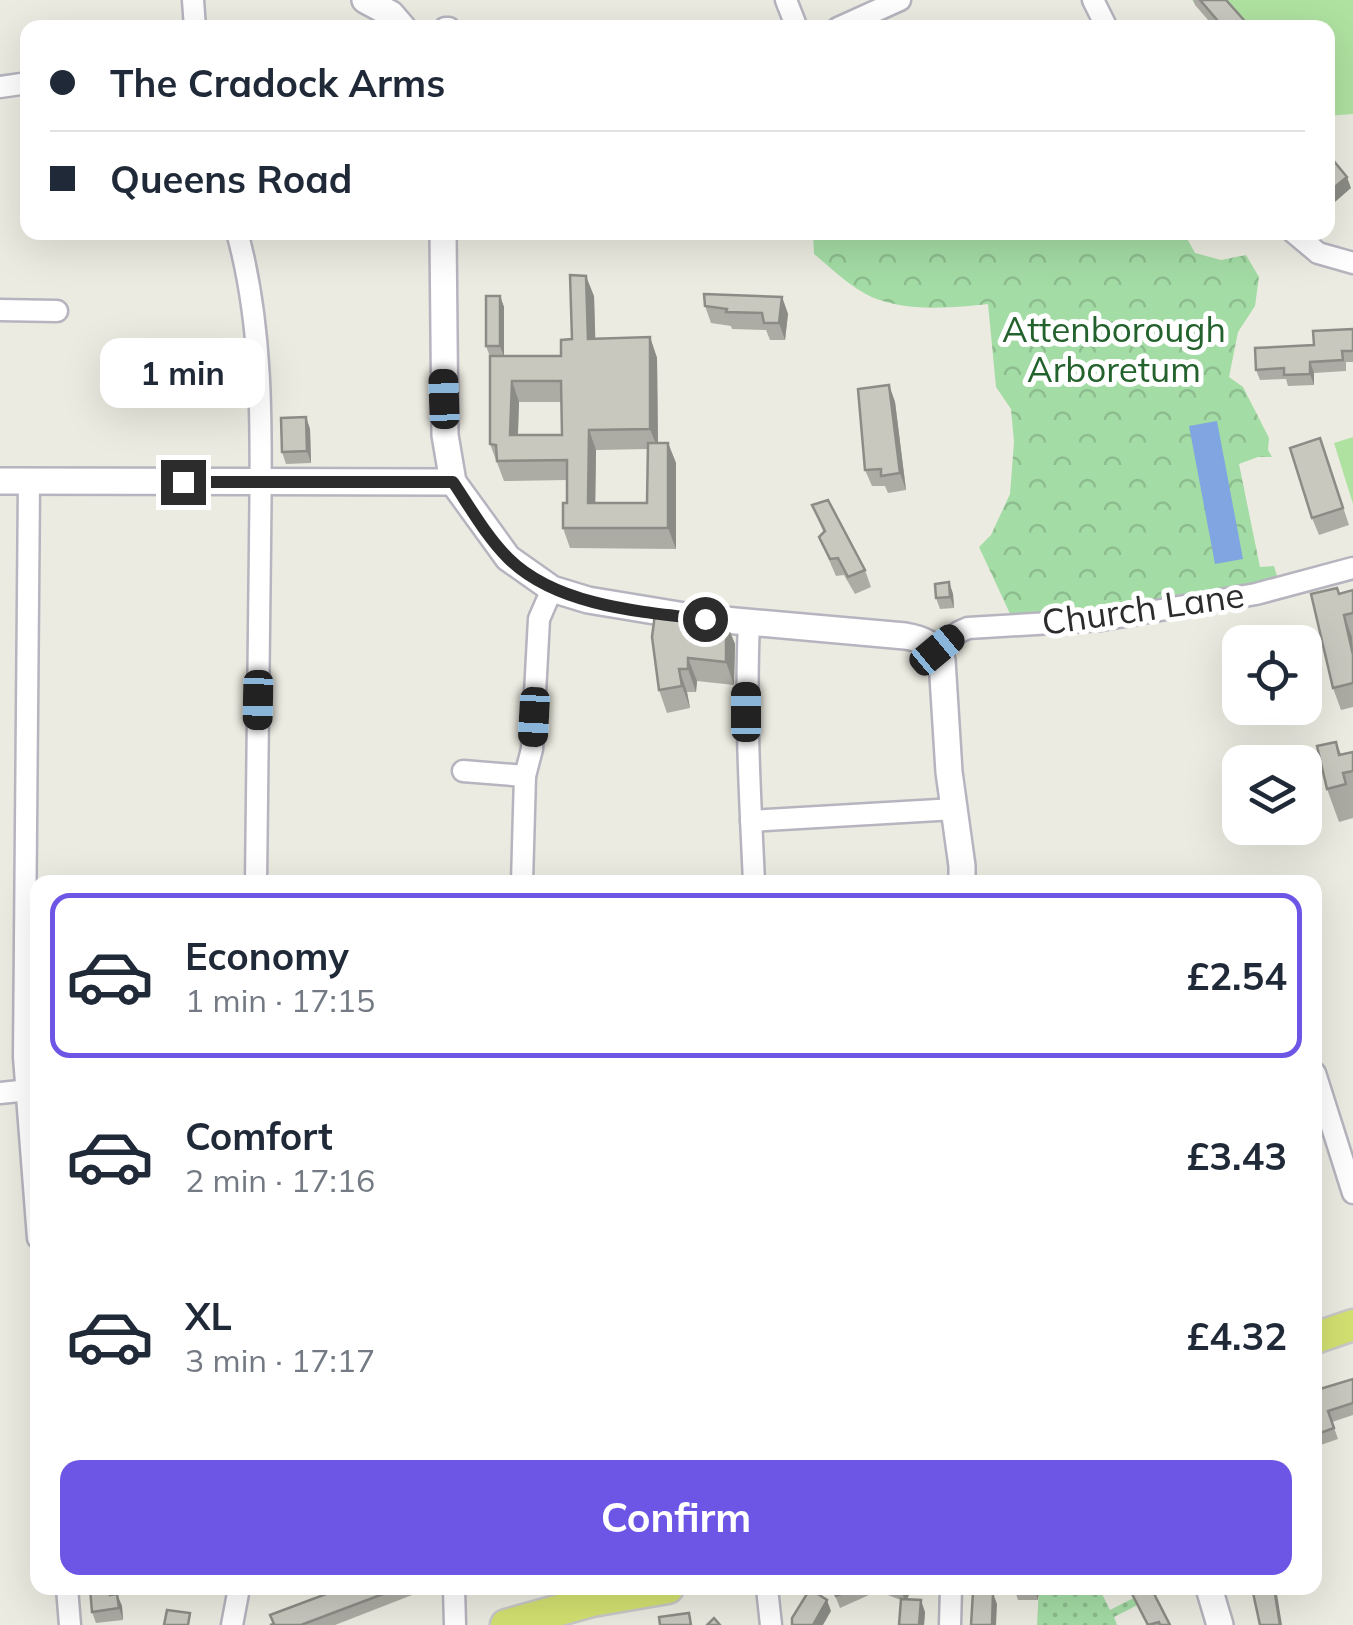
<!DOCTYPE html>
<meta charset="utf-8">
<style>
:root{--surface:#fff;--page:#f6f6f7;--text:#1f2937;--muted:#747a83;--line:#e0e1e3;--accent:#6d55e5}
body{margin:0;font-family:Mulish,sans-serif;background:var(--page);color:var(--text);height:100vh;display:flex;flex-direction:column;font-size:38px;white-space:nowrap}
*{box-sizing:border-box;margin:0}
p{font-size:32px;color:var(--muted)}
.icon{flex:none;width:55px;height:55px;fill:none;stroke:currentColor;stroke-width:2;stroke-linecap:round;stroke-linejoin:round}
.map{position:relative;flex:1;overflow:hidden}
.sheet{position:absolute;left:30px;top:875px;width:1292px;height:720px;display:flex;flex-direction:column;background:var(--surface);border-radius:20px;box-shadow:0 10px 40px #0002}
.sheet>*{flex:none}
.banner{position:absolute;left:20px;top:20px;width:1315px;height:220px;border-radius:20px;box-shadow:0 10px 40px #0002;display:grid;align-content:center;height:220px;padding:0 30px;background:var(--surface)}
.tools{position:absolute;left:1222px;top:625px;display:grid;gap:20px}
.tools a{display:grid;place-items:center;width:100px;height:100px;border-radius:20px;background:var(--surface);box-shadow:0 10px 40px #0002;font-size:50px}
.end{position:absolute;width:45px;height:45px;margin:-22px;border:12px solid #2c2c2c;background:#fff;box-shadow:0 0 0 5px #fff}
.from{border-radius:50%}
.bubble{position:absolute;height:70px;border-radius:20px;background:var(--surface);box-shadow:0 10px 40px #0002;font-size:32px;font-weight:700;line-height:70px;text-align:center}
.car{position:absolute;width:30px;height:60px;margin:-30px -15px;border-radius:12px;box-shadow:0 0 8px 2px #0007;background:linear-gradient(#222 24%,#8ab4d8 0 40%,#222 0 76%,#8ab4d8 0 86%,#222 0)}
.banner b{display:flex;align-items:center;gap:35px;height:95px;font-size:38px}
.banner b+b{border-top:2px solid var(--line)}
.banner i{width:25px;height:25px;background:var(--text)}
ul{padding:18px 0 0;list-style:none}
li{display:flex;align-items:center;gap:30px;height:165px;margin:0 20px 15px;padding:0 10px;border:5px solid transparent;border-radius:20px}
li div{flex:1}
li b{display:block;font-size:38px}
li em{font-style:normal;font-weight:700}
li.active{border-color:var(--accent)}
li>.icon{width:90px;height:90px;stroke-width:1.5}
.action{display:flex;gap:20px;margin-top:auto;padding:20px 30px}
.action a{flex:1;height:115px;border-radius:20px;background:var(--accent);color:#fff;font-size:40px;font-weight:700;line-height:115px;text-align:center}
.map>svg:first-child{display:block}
</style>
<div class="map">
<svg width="1353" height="1625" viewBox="0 0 1353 1625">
<defs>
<pattern id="grass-dots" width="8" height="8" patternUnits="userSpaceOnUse" patternTransform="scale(2.5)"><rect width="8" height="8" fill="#a4dca5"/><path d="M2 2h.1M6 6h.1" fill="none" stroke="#8dbd8e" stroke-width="1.8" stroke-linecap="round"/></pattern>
<pattern id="forest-crowns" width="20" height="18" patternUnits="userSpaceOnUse" patternTransform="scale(2.5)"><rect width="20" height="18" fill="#a4dca5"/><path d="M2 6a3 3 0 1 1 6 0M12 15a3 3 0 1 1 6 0" fill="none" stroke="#8dbd8e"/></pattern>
</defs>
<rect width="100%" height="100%" fill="#ecebe1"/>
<polygon fill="url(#grass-dots)" points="1039,1588 1099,1588 1110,1610 1153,1588 1171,1588 1114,1617 1117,1625 1037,1625"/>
<path fill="url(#forest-crowns)" d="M 813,233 L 1184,233 L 1195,253 L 1221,260 L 1246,255 L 1259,277 L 1255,306 L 1238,332 L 1229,377 L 1243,387 L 1269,438 L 1268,450 L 1272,457 L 1258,457 L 1239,464 L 1260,567 L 1274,566 L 1278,579 L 1098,613 L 1012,618 L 979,547 L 991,535 L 1010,494 L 1014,442 L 1011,409 L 996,387 L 988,304 C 951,308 898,313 864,293 C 846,283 830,267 814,254 Z"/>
<g fill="#afe2a1">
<polygon points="1192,0 1353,0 1353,114 1328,116 1328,28 1216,27"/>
<polygon points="1353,437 1353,504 1334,443"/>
</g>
<polygon fill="#81a5e1" points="1217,421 1243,559 1215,564 1189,426"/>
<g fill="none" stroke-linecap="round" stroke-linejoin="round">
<defs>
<g id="minor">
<polyline points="193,0 195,28"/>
<polyline points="786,0 797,28"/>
<polyline points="1093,0 1107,28"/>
<polyline points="445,28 449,28"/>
<polyline points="838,28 900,0"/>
<polyline points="0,87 28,83"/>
<path d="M 237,232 C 265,333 261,442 260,545 C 258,658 257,770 256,882"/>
<polyline points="1293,232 1318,253 1353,263"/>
<polyline points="0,310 57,311"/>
<polyline points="29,482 24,1057 38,1238"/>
<path d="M 749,623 C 745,710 750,796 754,882"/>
<polyline points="937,650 959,632 968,628 1101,620 1256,594 1353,568"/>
<polyline points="463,771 525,776"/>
<polyline points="751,821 955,809"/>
<polyline points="522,882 525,776 532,749 539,619 552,589"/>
<polyline points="1315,1073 1353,1193"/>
<polyline points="0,1093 38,1089"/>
<polyline points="67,1588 70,1625"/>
<polyline points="454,1588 455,1625"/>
<polyline points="767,1588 771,1625"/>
<polyline points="232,1625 239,1588"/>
<polyline points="950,1625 951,1588"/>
</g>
<g id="tertiary">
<polyline points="365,0 391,14 403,28"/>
<path d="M 443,232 L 445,435 L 453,482 L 508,558 L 552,589 L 588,600 L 691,617 L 905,636 C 923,639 934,644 942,660 L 949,772 L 962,866 L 962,882"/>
<polyline points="0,481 453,482"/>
<polyline points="1209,1588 1220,1625"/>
</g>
<g id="primary">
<polyline points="1315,1338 1353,1325"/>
<polyline points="506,1625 592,1601 668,1588"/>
</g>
</defs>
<use href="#minor" stroke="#b6b4be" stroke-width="25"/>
<use href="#tertiary" stroke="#b6b4be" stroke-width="30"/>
<use href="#primary" stroke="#c8c8c8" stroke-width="35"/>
<use href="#minor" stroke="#fff" stroke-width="20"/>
<use href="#tertiary" stroke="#fff" stroke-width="25"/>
<use href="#primary" stroke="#d3e171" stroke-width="30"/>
</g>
<g fill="#acaca4" fill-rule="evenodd">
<polygon points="1193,0 1226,0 1251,28 1215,28 1195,5"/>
<path d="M 500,296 L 504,307 L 504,356 L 561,356 L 572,339 L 594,296 L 595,339 L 650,337 L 657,358 L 658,443 L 668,443 L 676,463 L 676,549 L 570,548 L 563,528 L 567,503 L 567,480 L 504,481 L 490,444 L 490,357 L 486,346 ZM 519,402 L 561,402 L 562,435 L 518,435 ZM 648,449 L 647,503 L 595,503 L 596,450 Z"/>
<polygon points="782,297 788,314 785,340 770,340 766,330 732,329 731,326 711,323 705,306"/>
<polygon points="1353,329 1353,362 1346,362 1346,371 1314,373 1314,385 1288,386 1286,379 1260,380 1256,370"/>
<polygon points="889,385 895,402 906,490 888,493 885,486 872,486 865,470"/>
<polygon points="306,417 310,429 311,463 286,464 282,452"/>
<polygon points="1320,438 1349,525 1319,535 1312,518"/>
<polygon points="812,505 865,570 871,587 855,594 844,575 836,576 819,537 824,533"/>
<polygon points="949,582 953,594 954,608 940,609 936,598"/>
<polygon points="1353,590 1353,707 1341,710 1333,688 1339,593"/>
<polygon points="690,621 726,622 735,644 734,685 697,681 696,692 687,692 690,708 667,713 659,690"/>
<polygon points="1336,742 1341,754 1353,752 1353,818 1339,822 1327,789"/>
<polygon points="1353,1379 1353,1415 1332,1422 1338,1439 1315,1447 1315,1389 1320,1389"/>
<polygon points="90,1588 113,1588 114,1595 117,1595 122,1606 123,1620 96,1623 92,1612"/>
<polygon points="342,1588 424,1588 425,1590 335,1625 270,1625"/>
<polygon points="832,1588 866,1588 869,1595 840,1608"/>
<polygon points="876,1588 912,1588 907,1599 925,1612 924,1625 899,1625 901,1600 877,1591"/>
<polygon points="1014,1588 1039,1588 1038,1600 1018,1600"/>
<polygon points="1128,1588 1151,1588 1170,1625 1147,1625"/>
</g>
<g fill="#8c8c86">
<polygon points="1347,177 1351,188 1335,202 1331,190"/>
<polygon points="586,276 594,296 596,359 588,339"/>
<polygon points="500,296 504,307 504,357 500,346"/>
<polygon points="782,297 788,314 785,340 779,323"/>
<polygon points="650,337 657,358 658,449 650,429"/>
<polygon points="1310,362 1314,373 1314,385 1310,374"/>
<polygon points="512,381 519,402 517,455 510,435"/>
<polygon points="889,385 895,402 906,490 900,473"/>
<polygon points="306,417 310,429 311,463 307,451"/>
<polygon points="589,430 596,450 595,523 588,503"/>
<polygon points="668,443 676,463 676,549 668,528"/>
<polygon points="949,582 953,594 954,608 950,597"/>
<polygon points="1344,615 1352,637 1353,656"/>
<polygon points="726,622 735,644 734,685 726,662"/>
<polygon points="688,658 697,681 696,692 688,669"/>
<polygon points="679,669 687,692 690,708 682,686"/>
<polygon points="903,1588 912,1588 906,1602 901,1591"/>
<polygon points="1034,1588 1039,1588 1038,1600"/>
<polygon points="1274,1588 1276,1588 1282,1625 1280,1625"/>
<polygon points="993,1593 997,1604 996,1625 992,1625"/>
<polygon points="117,1594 122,1606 123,1620 119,1608"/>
<polygon points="827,1600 831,1611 823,1625 813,1625"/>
<polygon points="921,1600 925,1612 924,1625 919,1625"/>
</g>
<g fill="#c8c8bf" stroke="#8c8c86" stroke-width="2.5" fill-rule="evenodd">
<polygon points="1200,0 1226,0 1251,28 1224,28"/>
<polygon points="1328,154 1347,177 1331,190 1328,186"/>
<path d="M 570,275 L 586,276 L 588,339 L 650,337 L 650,429 L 589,430 L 588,503 L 647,503 L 648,443 L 668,443 L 668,528 L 563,528 L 563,503 L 567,503 L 567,460 L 497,461 L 496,445 L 490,444 L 490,356 L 561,356 L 561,340 L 572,339 ZM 512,381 L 561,381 L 562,435 L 510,435 Z"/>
<polygon points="704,294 782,297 779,323 764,323 762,313 726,312 727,309 705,306"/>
<rect x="486" y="296" width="14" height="50"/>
<polygon points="1353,329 1353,351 1342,351 1343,360 1310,362 1310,374 1284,375 1284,368 1256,370 1255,348 1314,345 1313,331"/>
<polygon points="889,385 900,473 881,476 881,469 865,470 858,389"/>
<polygon points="306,417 307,451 282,452 281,418"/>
<polygon points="1320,438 1343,508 1312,518 1290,448"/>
<polygon points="828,500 865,570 848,577 838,558 830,559 819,537 825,531 812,505"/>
<polygon points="949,582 950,597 936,598 935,584"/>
<polygon points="1337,588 1339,594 1353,590 1353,613 1344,615 1353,655 1353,683 1333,688 1311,594"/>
<polygon points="655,614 690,621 726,622 726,662 688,658 688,669 679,669 682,686 659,690 652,637"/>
<polygon points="1336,742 1339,755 1353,752 1353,771 1343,773 1346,784 1327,789 1317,746"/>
<polygon points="1353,1379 1353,1403 1328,1411 1334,1428 1315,1435 1315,1389 1320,1387 1320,1389"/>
<polygon points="90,1588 110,1588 110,1595 117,1594 119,1608 92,1612"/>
<polygon points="342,1588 399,1588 301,1625 270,1625 274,1624 270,1615"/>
<polygon points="832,1588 856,1588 836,1596"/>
<polygon points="1129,1588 1151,1588 1170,1625 1160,1625 1159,1622 1148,1625"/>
<polygon points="1252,1588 1274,1588 1280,1625 1260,1625"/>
<polygon points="810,1589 827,1600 813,1625 792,1625 792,1618"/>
<polygon points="973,1592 993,1593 992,1625 971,1625"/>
<polygon points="901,1599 921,1600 919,1625 899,1625"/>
<polygon points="167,1610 190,1613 188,1625 164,1625"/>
<polygon points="689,1613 691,1625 660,1625 659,1617"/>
<polygon points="714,1618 720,1625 707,1625"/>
</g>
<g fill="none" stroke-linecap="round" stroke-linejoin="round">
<path stroke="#2c2c2c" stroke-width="12" d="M 183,482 L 453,482 C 470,507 486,536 508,558 C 556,606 641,612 705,619"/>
</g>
<g text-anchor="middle" stroke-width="10" stroke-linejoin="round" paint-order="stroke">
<g font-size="35" fill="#24622d" stroke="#fff">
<text x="1114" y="342">Attenborough<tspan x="1114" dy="40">Arboretum</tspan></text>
</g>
<g font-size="35" fill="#2c2c2c" stroke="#fff">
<text transform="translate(1143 609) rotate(-8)" y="12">Church Lane</text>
</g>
</g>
</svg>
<div class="tools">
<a><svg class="icon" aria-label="locate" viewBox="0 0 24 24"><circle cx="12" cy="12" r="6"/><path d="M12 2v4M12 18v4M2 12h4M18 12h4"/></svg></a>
<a><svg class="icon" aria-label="layers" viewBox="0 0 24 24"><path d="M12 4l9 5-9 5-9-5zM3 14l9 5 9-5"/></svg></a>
</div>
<i class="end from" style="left:705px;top:619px"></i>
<i class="end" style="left:183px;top:482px"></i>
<div class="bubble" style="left:100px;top:338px;width:165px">1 min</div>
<i class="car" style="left:444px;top:399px;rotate:358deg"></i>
<i class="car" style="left:937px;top:650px;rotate:50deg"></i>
<i class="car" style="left:258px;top:700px;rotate:181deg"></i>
<i class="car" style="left:746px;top:712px;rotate:0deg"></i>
<i class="car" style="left:534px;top:717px;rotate:183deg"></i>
<div class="banner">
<b><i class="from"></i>The Cradock Arms</b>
<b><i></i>Queens Road</b>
</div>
<section class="sheet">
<ul>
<li class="active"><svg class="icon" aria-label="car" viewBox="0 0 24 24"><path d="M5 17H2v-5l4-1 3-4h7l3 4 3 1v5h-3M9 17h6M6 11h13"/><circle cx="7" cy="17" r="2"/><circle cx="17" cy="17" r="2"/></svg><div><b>Economy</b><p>1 min · 17:15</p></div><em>£2.54</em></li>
<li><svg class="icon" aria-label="car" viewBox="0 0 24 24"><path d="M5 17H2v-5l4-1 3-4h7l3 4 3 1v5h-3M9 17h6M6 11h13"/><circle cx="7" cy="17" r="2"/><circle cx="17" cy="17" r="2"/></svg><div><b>Comfort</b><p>2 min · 17:16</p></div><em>£3.43</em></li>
<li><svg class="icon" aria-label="car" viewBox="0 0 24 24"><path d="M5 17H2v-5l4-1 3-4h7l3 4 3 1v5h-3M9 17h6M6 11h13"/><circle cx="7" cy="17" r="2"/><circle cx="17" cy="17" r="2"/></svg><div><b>XL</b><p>3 min · 17:17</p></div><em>£4.32</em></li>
</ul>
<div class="action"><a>Confirm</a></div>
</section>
</div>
